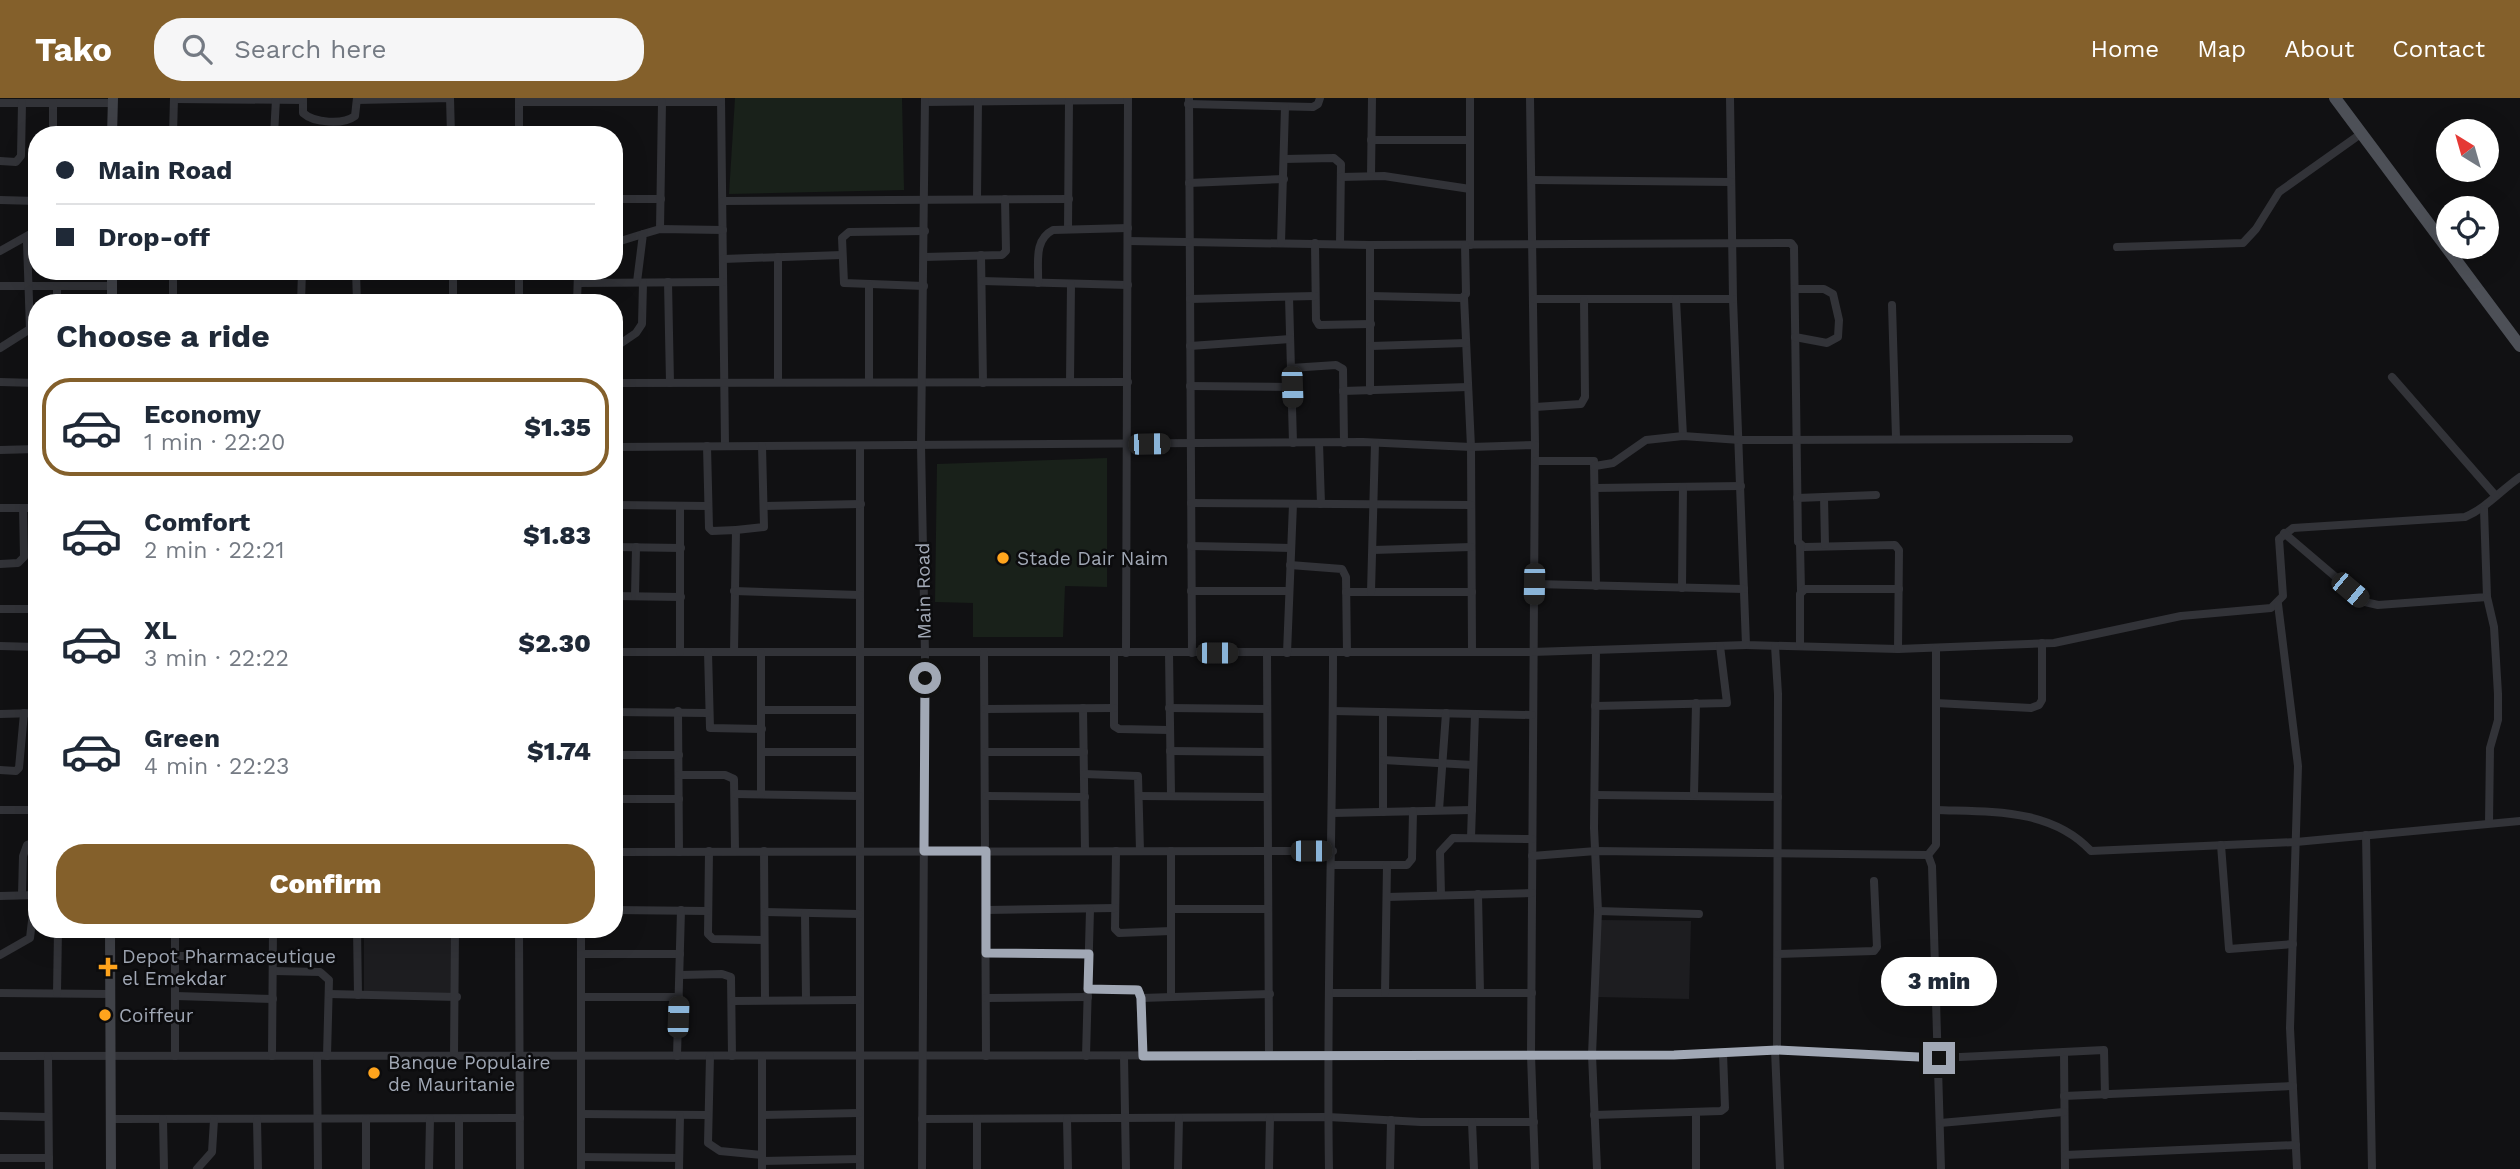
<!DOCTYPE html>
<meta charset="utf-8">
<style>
:root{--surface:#fff;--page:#f6f6f7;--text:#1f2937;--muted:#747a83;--line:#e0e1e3;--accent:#84602b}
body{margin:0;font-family:"Work Sans",sans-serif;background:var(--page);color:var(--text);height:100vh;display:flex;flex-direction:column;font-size:26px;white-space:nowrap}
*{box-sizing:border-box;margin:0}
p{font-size:23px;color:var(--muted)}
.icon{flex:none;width:38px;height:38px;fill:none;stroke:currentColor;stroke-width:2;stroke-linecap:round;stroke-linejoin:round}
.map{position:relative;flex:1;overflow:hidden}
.drawer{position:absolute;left:28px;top:196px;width:595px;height:644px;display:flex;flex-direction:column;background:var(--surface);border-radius:28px;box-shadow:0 7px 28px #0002}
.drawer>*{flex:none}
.hud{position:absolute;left:28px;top:28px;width:595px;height:154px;border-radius:28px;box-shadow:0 7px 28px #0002;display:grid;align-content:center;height:154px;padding:0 28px;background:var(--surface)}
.needle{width:46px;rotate:323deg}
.tools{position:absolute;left:2436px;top:21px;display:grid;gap:14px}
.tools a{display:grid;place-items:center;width:63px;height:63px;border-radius:50%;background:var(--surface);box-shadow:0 7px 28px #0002;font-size:35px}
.end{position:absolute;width:32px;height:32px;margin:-16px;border:9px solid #a1a8b5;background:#111;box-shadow:0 0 0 4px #111}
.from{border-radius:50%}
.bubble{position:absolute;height:49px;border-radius:24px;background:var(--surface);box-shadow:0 7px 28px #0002;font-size:23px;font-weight:800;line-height:49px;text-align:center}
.car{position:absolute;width:21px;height:42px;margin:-21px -10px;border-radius:9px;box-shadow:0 0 5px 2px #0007;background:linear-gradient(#222 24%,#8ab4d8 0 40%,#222 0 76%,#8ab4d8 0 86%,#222 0)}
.hud b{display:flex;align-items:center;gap:24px;height:66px;font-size:26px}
.hud b+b{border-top:2px solid var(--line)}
.hud i{width:18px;height:18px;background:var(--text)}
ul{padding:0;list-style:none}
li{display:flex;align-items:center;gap:21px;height:98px;margin:0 14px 10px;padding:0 14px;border:4px solid transparent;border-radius:28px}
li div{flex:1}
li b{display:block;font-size:26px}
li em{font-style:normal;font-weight:800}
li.selected{border-color:var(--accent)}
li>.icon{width:63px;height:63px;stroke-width:1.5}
h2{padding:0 28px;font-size:32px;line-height:84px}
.cta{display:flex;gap:14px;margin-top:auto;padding:14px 28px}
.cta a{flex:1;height:80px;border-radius:28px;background:var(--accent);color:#fff;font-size:28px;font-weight:800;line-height:80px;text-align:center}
header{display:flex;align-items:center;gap:42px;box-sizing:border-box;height:98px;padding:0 35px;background:var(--accent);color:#fff}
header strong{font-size:33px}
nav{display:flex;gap:38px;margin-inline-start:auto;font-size:24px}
.search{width:490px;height:63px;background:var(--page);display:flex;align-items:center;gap:18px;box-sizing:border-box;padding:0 24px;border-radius:28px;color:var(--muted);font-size:26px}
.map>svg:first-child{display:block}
</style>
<header>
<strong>Tako</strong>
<div class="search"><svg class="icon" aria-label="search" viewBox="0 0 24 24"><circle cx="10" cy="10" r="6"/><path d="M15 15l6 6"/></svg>Search here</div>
<nav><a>Home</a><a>Map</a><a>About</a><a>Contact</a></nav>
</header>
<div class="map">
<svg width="2520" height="1071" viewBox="0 0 2520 1071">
<rect width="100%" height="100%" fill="#111113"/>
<g fill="#1d1d20">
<polygon points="1600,822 1691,823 1689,901 1598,899"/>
<rect x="364" y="831" width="90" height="64"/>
</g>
<g fill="#19211a">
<polygon points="735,0 902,0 904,92 729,96"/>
<polygon points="1107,360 1107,489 1065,488 1063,539 973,539 973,505 935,504 937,366"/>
</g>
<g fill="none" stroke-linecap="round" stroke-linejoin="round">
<g stroke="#323338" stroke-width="8">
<path d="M 303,0 L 303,15 C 314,25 343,27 355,18 L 357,0"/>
<polyline points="721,0 725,348"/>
<polyline points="1189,0 1192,555"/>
<polyline points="1530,0 1535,347"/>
<path d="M 1730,0 L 1733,201 L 1746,547 L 1898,551 L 2054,545 L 2181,518 L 2271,510 L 2283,498 L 2279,441 L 2293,430 L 2465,419 C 2486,410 2500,393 2520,379"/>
<polyline points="174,1 303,2"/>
<polyline points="519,1 519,37"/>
<polyline points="357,2 450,0 451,37"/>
<polyline points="519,4 721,4"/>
<polyline points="925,4 1128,2"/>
<polyline points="0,5 113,5"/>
<polyline points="1188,6 1313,9 1318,6 1320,0"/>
<polyline points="53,37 53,5"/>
<polyline points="173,37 174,0"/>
<polyline points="274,37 276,1"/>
<polyline points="1371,42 1470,42"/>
<polyline points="1284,61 1334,60 1341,66 1340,146"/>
<polyline points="0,63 16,64 21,58 22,5"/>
<polyline points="1371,78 1372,0"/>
<polyline points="1341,79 1384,78 1470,91"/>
<polyline points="1533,82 1731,84"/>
<polyline points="1189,85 1284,81"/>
<polyline points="614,101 661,101"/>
<polyline points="977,101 978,3"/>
<polyline points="0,102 37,103"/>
<polyline points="723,103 1069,101"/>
<polyline points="660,131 662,4"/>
<polyline points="1068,131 1069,3"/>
<polyline points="1128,143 1370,147 1791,145 1794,149 1798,444 1804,449 1895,447 1899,452 1898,551"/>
<polyline points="614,145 643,136"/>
<polyline points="1281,145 1285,9"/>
<polyline points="1315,145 1316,222 1319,227 1371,226"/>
<polyline points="1370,147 1370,293"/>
<polyline points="1470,147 1470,0"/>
<polyline points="2117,149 2243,145 2256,131 2279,94 2362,35"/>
<polyline points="0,153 34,134"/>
<polyline points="981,157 983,285"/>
<polyline points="924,159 1002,157 1006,153 1005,101"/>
<polyline points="723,161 842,157"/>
<polyline points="173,173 173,205"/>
<polyline points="356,173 357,205"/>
<polyline points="519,173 519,205"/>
<polyline points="982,183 1128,187"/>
<polyline points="637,184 643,136 660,131 723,132"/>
<polyline points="668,184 670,285"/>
<polyline points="578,185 723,184"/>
<path d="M 1038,185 C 1039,166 1033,142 1053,132 L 1128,130"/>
<polyline points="0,188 112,188"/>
<polyline points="57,188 57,205"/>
<polyline points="924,188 844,185 842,140 849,134 925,133"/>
<polyline points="1795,191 1824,191 1833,196 1839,222 1838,239 1827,245 1795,239"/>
<polyline points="1371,198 1462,200 1466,196 1465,147"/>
<polyline points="1289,199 1293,345"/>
<polyline points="1464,199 1471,349 1472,554"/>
<polyline points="1190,201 1315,198"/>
<polyline points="1534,201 1733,201"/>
<polyline points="1676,201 1683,338"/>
<polyline points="173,204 195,205"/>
<polyline points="301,205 302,173"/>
<polyline points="372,205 453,201"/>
<polyline points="453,205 453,173"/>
<polyline points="577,205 578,173"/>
<polyline points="1892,207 1896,340"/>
<polyline points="1190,248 1290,241"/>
<polyline points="1371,248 1466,245"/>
<polyline points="0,250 30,231 27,145 37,133"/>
<polyline points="614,250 636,235 642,226 643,185"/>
<polyline points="1291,270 1336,267 1343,271 1344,345"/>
<polyline points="2392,279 2495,397"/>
<polyline points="778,283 778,159"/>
<polyline points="0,284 37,285"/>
<polyline points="869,284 869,187"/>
<polyline points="1070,284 1071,186"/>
<polyline points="614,285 1128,284"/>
<polyline points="1190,288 1292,289"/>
<polyline points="1343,293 1468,289"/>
<polyline points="1535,309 1581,306 1585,299 1584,202"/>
<polyline points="1319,345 1321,406"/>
<polyline points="707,348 709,430 712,433 736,432 734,554"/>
<polyline points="860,348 860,1071"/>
<polyline points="614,349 1363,344 1471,349 1535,347 1531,957 1535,1071"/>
<polyline points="0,352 37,351"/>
<polyline points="1536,363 1594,363 1596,488"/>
<polyline points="1595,368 1613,365 1646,342 1683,338 1740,342 2069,341"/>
<polyline points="1595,390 1741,388"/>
<polyline points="1824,399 1825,447"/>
<polyline points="1797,400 1876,397"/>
<polyline points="1191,405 1471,407"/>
<polyline points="614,407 708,408"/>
<polyline points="764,408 861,406"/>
<polyline points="0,410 37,410"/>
<polyline points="736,432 764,429 762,348"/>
<polyline points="2284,435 2365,504 2378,507 2487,499 2484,411"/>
<polyline points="1800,446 1801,493"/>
<polyline points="1191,448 1291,450"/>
<polyline points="614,449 681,450"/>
<polyline points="1373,452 1471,449"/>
<polyline points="0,466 18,465 24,459 23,410"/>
<polyline points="1290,467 1342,471 1346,479 1347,555"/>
<polyline points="1534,486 1744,491"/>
<polyline points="1682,490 1683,389"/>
<polyline points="734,493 860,497"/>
<polyline points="1191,493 1289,493"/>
<polyline points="1346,494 1472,494"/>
<polyline points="1371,494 1375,345"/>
<polyline points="614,498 681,499"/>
<polyline points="635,498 636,449"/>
<polyline points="2487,499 2494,529 2498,596 2498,622 2490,650 2489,725"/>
<polyline points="2278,506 2298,668 2290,930 2297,1071"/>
<polyline points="0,511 37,511"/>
<polyline points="0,548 37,549"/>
<polyline points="1775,548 1778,596 1777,952"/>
<polyline points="1800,548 1800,496 1805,491 1899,491"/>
<polyline points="1596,552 1594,730 1598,813 1592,957 1597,1071"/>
<polyline points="614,554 1532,554 1746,547"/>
<polyline points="680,554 680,408"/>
<polyline points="708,554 710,630 762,631"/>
<polyline points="984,555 986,958"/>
<polyline points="1114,555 1114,628 1119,631 1169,632"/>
<polyline points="1126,555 1128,0"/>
<polyline points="1169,555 1171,696"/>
<polyline points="1267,555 1269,958"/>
<polyline points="1287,555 1293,406"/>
<polyline points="1936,605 2031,610 2039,607 2042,602 2042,545"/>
<polyline points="1595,608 1727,605 1720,548"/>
<polyline points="1083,610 1085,753"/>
<polyline points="1169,610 1266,611"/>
<polyline points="985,611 1114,610"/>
<polyline points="762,612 859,612"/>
<polyline points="678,613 679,754"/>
<polyline points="1333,613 1532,617"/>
<polyline points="614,614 707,615"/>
<polyline points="1383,614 1383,714"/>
<polyline points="0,616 37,615"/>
<polyline points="1170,653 1266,654"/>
<polyline points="762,654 859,654"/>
<polyline points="985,654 1084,654"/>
<polyline points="614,657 679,657"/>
<polyline points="1383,662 1473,667"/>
<polyline points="0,672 16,673 19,670 24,615"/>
<polyline points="1084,676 1138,678 1140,753"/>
<polyline points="679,677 725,677 734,681 735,753"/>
<polyline points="735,696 859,698"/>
<polyline points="761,696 761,555"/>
<polyline points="1596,697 1778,699"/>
<polyline points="1694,697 1696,605"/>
<polyline points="986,698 1085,699"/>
<polyline points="1139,698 1265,699"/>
<polyline points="614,701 679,701"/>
<polyline points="0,712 37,712"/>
<polyline points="1439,712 1446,615"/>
<path d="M 1936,712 C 1991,714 2051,710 2091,753 L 2296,744 L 2520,723"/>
<polyline points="1333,715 1472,712"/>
<polyline points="2366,737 2372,1071"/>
<polyline points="1471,740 1475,616"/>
<polyline points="2221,747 2229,851 2293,846"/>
<polyline points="709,753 708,836 713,841 764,842"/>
<polyline points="764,753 765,902"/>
<polyline points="1116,753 1115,831 1119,835 1171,833"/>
<polyline points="614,754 1333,753"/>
<polyline points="1928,757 1936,747 1936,550"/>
<polyline points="1532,758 1596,753 1928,757 1932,768 1941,1071"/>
<polyline points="1333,767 1407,767 1412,761 1413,713"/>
<polyline points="22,796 23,758 27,747 37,743"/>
<polyline points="1478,796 1480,895"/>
<polyline points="1441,797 1440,754 1453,740 1532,741"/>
<polyline points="0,798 37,797"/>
<polyline points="1387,799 1532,795"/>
<polyline points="1171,811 1268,811"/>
<polyline points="614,812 707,813"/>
<polyline points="986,812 1115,810"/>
<polyline points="1598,813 1699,816"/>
<polyline points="765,814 859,816"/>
<polyline points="805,815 806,902"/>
<polyline points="310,831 319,836 357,836"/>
<polyline points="357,831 358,897"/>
<polyline points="519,831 520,1071"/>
<polyline points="986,855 1089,856"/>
<polyline points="581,856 680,856"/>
<polyline points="1778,856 1874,853 1877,849 1874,783"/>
<polyline points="0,857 30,840 35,797"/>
<polyline points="176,858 274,858"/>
<polyline points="274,873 320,874 329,882 327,958"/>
<polyline points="680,877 722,876 731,879 732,958"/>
<polyline points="1088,891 1135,891 1140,895 1143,958"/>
<polyline points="0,895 110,896"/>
<polyline points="57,895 58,831"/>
<polyline points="1329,895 1532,895"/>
<polyline points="1385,895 1387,767"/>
<polyline points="329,896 457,899"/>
<polyline points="176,898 273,901"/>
<polyline points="581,899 679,899"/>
<polyline points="1171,899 1171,753"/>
<polyline points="986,900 1088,899"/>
<polyline points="1141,900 1270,896"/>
<polyline points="733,903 858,902"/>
<polyline points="1775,952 1780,1071"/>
<polyline points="2064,954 2065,1071"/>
<polyline points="0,958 1674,957 1777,952 1939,960 2104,952 2105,997"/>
<polyline points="48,958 49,1071"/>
<polyline points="175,958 175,831"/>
<polyline points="272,958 273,831"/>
<polyline points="317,958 318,1071"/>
<polyline points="454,958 455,831"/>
<polyline points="677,958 681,812"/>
<polyline points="710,958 708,1045 720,1053 762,1057"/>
<polyline points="1086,958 1090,812"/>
<polyline points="1124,958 1126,1071"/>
<polyline points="2064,998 2293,988"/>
<polyline points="1696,1015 1696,1071"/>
<polyline points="581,1016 707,1017"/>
<polyline points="762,1017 859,1015"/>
<polyline points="1594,1017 1721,1013 1725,1010 1723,955"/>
<polyline points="0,1018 48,1019"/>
<polyline points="111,1021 520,1020"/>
<polyline points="163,1021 164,1071"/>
<polyline points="366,1021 366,1071"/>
<polyline points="922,1021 1328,1019 1421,1024 1534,1024"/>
<polyline points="1067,1021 1068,1071"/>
<polyline points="257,1022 258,1071"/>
<polyline points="1472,1024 1474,1071"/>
<polyline points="1940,1025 2064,1014"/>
<polyline points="2065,1057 2296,1047"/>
<polyline points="581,1059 679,1060"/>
<polyline points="0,1060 49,1060"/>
<polyline points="762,1063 860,1061"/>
<polyline points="197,1071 212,1054 214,1022"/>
<polyline points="429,1071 430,1021"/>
<polyline points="459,1071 459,1021"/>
<polyline points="581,1071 581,831"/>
<polyline points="679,1071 680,1018"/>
<polyline points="762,1071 762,958"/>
<polyline points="922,1071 925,556 921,347 925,0"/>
<polyline points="977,1071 977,1021"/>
<polyline points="1178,1071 1179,1020"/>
<polyline points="1269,1071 1270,1020"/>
<path d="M 1329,1071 C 1326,899 1333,727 1333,555"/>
<polyline points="1390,1071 1391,1022"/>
</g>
<g stroke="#404248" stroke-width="10">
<polyline points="112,37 113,0"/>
<polyline points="112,205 112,173"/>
<polyline points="110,831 111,1071"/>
</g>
<polyline stroke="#4d5057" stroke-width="12" points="2335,0 2520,248"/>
</g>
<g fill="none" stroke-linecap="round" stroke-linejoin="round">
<polyline stroke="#a1a8b5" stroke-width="9" points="925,580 924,753 986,753 986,855 1089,856 1088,891 1138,892 1141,900 1143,958 1674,957 1777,952 1939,960"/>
</g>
<g fill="#ffa41d" stroke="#0c0c0e" stroke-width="2.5">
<circle cx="1003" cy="460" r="7"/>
<path d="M104.5 858.5h7v7h7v7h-7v7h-7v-7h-7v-7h7z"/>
<circle cx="105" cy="917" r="7"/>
<circle cx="374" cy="975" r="7"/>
</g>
<g text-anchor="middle" stroke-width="5" stroke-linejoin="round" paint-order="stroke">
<g font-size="19" fill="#a1a8b5" stroke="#0c0c0e" text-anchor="start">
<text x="1017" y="467">Stade Dair Naim</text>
<text x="122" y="865">Depot Pharmaceutique<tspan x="122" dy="22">el Emekdar</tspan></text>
<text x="119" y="924">Coiffeur</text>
<text x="388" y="971">Banque Populaire<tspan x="388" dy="22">de Mauritanie</tspan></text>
</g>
<g font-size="19" fill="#a1a8b5" stroke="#0c0c0e">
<text transform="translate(923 493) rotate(-91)" y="7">Main Road</text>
</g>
</g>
</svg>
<div class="tools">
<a><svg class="needle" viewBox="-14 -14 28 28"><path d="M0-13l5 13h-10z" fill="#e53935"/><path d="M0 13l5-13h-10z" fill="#747a83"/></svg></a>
<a><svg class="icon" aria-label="locate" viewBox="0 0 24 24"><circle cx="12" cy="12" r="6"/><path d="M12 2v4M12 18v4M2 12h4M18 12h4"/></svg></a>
</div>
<i class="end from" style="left:925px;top:580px"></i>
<i class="end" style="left:1939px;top:960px"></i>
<div class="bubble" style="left:1881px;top:859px;width:116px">3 min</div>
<i class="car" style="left:1292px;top:289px;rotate:178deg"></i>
<i class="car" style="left:1149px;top:346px;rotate:89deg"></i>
<i class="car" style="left:1534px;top:486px;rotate:181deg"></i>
<i class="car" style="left:2350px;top:492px;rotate:130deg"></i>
<i class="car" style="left:1217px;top:555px;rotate:90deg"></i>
<i class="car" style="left:1311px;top:753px;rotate:90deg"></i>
<i class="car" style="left:678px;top:919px;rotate:2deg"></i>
<div class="hud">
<b><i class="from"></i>Main Road</b>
<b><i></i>Drop-off</b>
</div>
<section class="drawer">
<h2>Choose a ride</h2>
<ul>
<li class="selected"><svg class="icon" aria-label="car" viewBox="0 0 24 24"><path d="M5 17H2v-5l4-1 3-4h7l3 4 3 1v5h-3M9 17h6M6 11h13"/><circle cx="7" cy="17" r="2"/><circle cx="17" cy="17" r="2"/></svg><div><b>Economy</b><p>1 min · 22:20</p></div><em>$1.35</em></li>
<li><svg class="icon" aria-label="car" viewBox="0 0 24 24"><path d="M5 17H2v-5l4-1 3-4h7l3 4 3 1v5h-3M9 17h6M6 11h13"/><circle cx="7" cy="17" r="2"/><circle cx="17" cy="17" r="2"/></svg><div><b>Comfort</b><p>2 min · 22:21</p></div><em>$1.83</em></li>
<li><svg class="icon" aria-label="car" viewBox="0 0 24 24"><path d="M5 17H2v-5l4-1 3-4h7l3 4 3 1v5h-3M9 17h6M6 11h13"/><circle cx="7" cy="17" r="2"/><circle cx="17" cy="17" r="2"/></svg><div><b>XL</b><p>3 min · 22:22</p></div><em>$2.30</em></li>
<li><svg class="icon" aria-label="car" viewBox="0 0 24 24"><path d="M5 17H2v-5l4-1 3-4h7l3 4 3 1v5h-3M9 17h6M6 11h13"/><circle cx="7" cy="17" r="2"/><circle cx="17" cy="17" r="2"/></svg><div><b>Green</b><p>4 min · 22:23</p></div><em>$1.74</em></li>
</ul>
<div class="cta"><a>Confirm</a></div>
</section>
</div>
